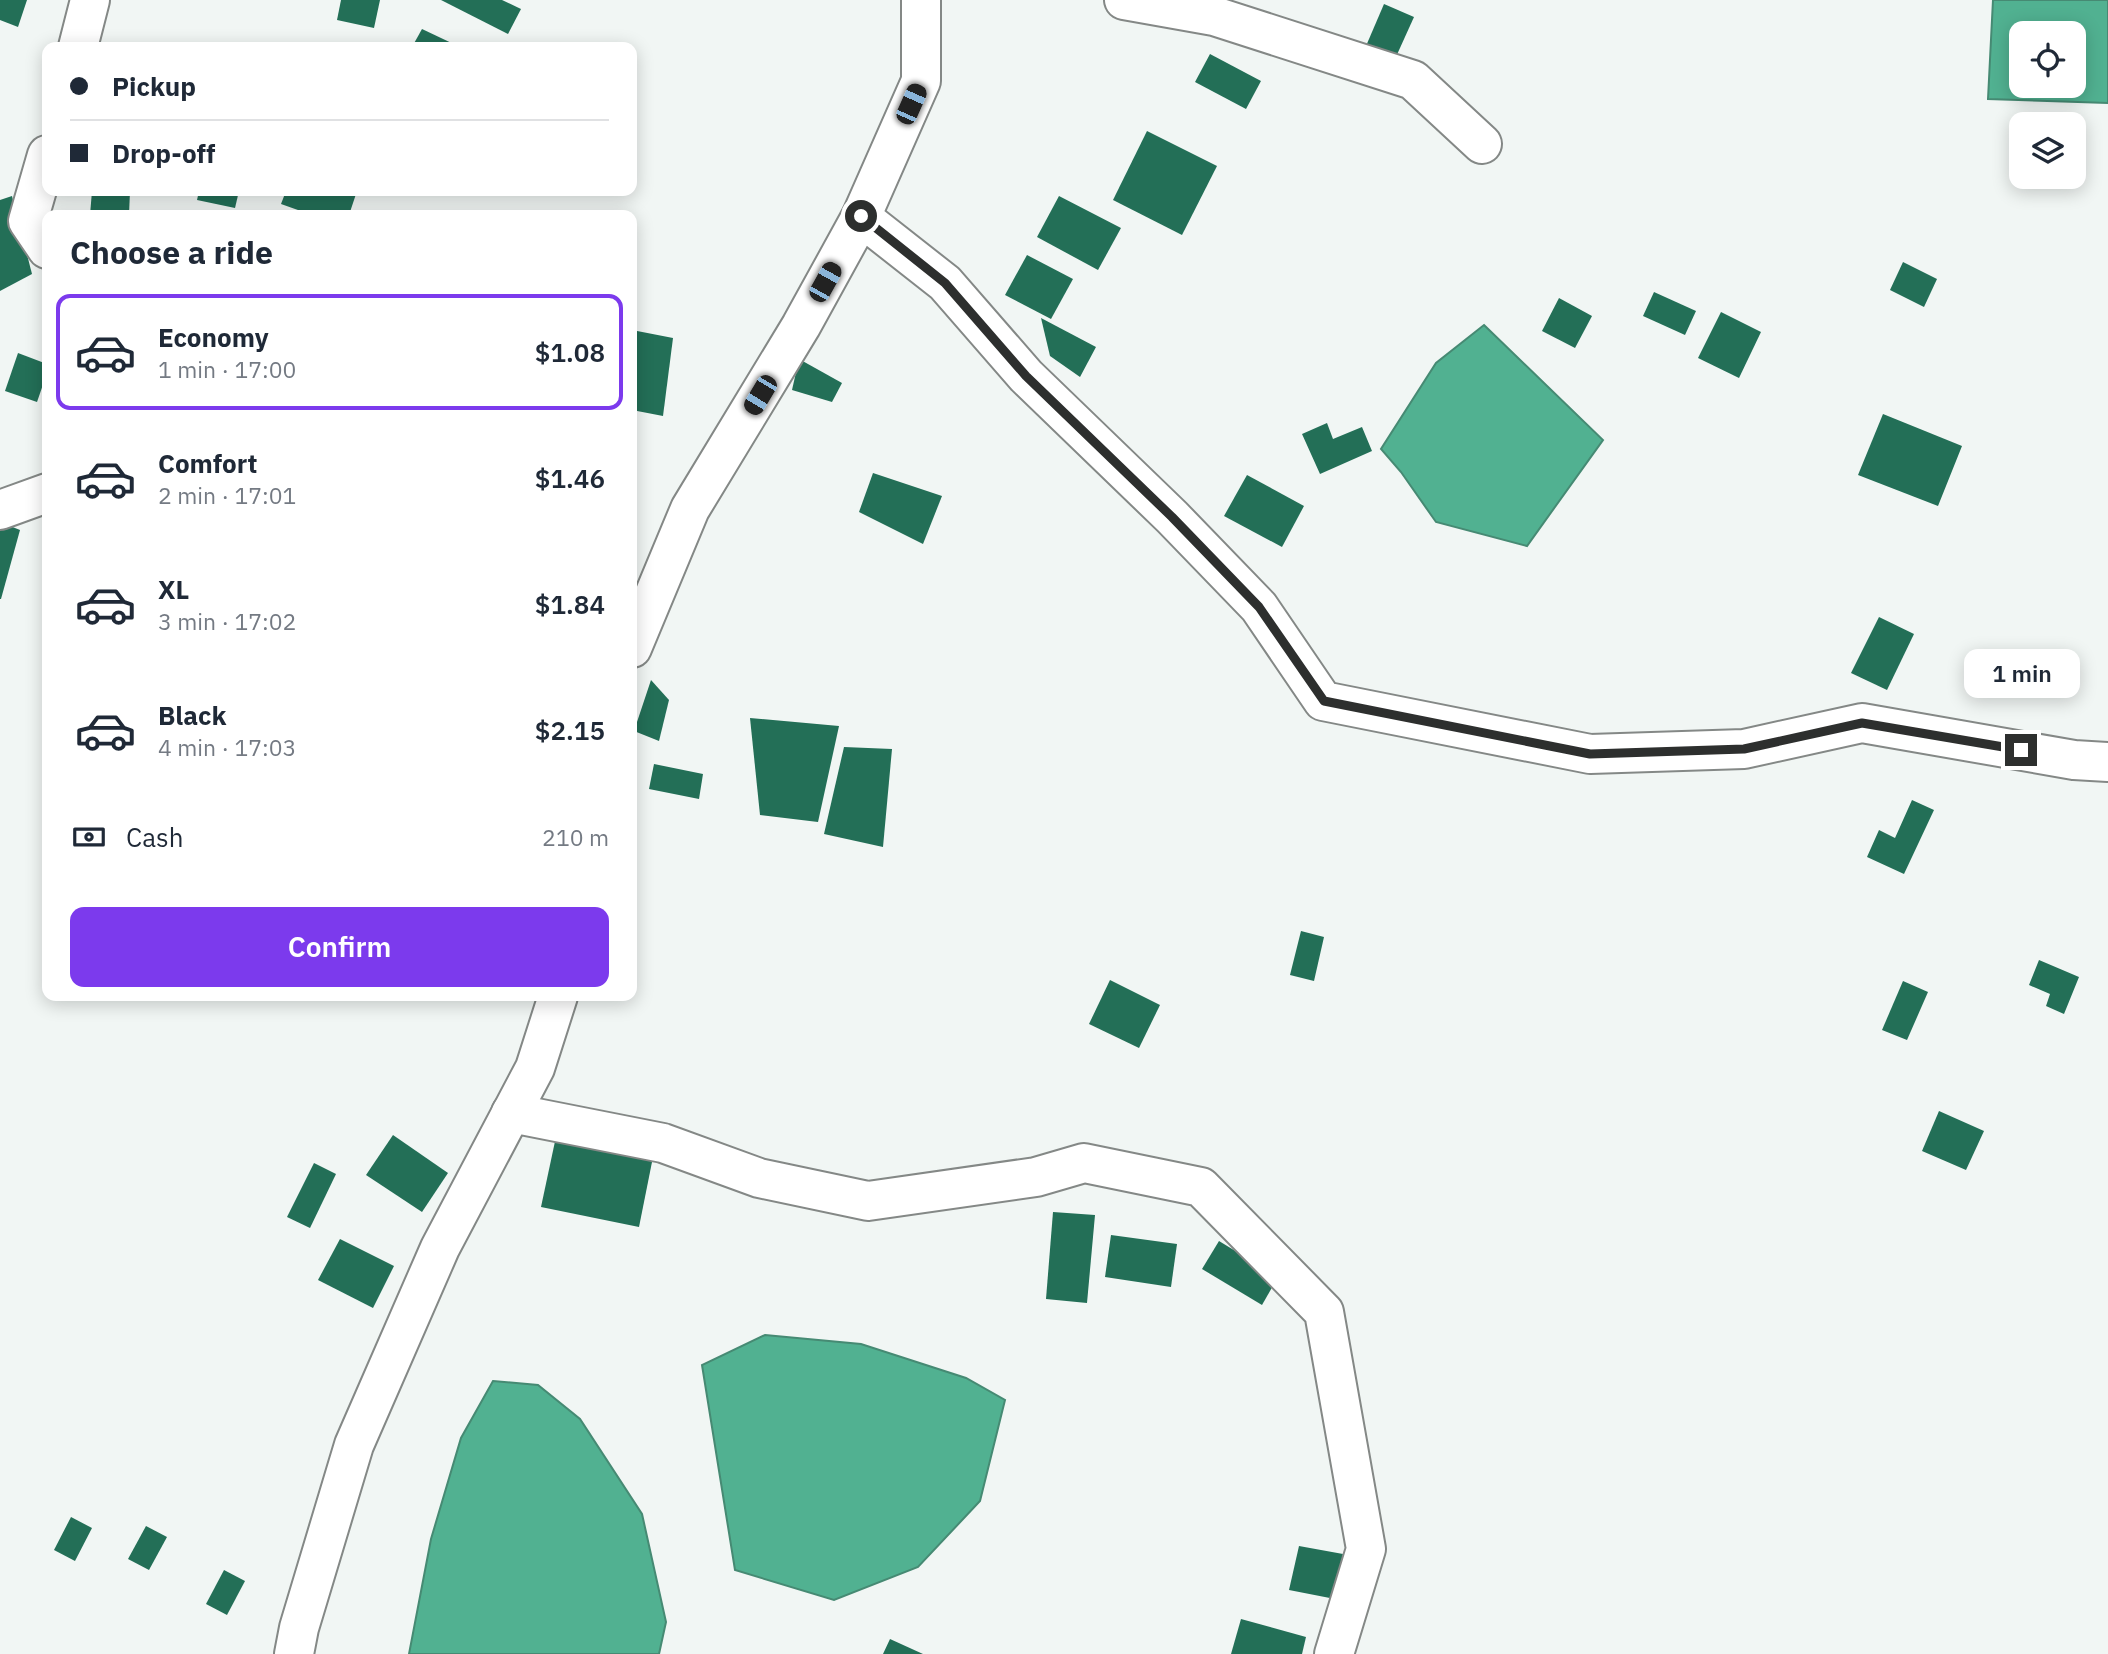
<!DOCTYPE html>
<meta charset="utf-8">
<style>
:root{--surface:#fff;--page:#f6f6f7;--text:#1f2937;--muted:#747a83;--line:#e0e1e3;--accent:#7c3aed}
body{margin:0;font-family:"IBM Plex Sans",sans-serif;background:var(--page);color:var(--text);height:100vh;display:flex;flex-direction:column;font-size:26px;white-space:nowrap}
*{box-sizing:border-box;margin:0}
p{font-size:23px;color:var(--muted)}
.icon{flex:none;width:38px;height:38px;fill:none;stroke:currentColor;stroke-width:2;stroke-linecap:round;stroke-linejoin:round}
.map{position:relative;flex:1;overflow:hidden}
.panel{position:absolute;left:42px;top:210px;width:595px;height:791px;display:flex;flex-direction:column;background:var(--surface);border-radius:14px;box-shadow:0 4px 18px #0003}
.panel>*{flex:none}
.banner{position:absolute;left:42px;top:42px;width:595px;height:154px;border-radius:14px;box-shadow:0 4px 18px #0003;display:grid;align-content:center;height:154px;padding:0 28px;background:var(--surface)}
.buttons{position:absolute;left:2009px;top:21px;display:grid;gap:14px}
.buttons a{display:grid;place-items:center;width:77px;height:77px;border-radius:14px;background:var(--surface);box-shadow:0 4px 18px #0003;font-size:35px}
.end{position:absolute;width:32px;height:32px;margin:-16px;border:9px solid #2d2f2e;background:#fff;box-shadow:0 0 0 4px #fff}
.from{border-radius:50%}
.bubble{position:absolute;height:49px;border-radius:14px;background:var(--surface);box-shadow:0 4px 18px #0003;font-size:23px;font-weight:600;line-height:49px;text-align:center}
.car{position:absolute;width:21px;height:42px;margin:-21px -10px;border-radius:9px;box-shadow:0 0 5px 2px #0007;background:linear-gradient(#222 24%,#8ab4d8 0 40%,#222 0 76%,#8ab4d8 0 86%,#222 0)}
.banner b{display:flex;align-items:center;gap:24px;height:66px;font-size:26px}
.banner b+b{border-top:2px solid var(--line)}
.banner i{width:18px;height:18px;background:var(--text)}
ul{padding:0;list-style:none}
li{display:flex;align-items:center;gap:21px;height:116px;margin:0 14px 10px;padding:0 14px;border:4px solid transparent;border-radius:14px}
li div{flex:1}
li b{display:block;font-size:26px}
li em{font-style:normal;font-weight:600}
li.selected{border-color:var(--accent)}
li>.icon{width:63px;height:63px;stroke-width:1.5}
h2{padding:0 28px;font-size:32px;line-height:84px}
.pay{display:flex;align-items:center;gap:18px;height:77px;padding:0 28px;font-size:26px}
.pay p{margin-inline-start:auto}
.cta{display:flex;gap:14px;margin-top:auto;padding:14px 28px}
.cta a{flex:1;height:80px;border-radius:14px;background:var(--accent);color:#fff;font-size:28px;font-weight:600;line-height:80px;text-align:center}
.map>svg:first-child{display:block}
</style>
<div class="map">
<svg width="2108" height="1654" viewBox="0 0 2108 1654">
<rect width="100%" height="100%" fill="#f1f6f4"/>
<g fill="#51b191" stroke="#468a73" stroke-width="2" fill-rule="evenodd">
<path d="M 1993,0 L 2108,0 L 2108,103 L 1988,99 ZM 2074,33 L 2074,86 L 2021,86 L 2021,33 Z"/>
<polygon points="1484,325 1603,440 1527,546 1436,522 1401,472 1381,449 1436,363"/>
<polygon points="765,1335 861,1344 966,1378 1005,1400 980,1501 918,1567 834,1600 735,1570 702,1365"/>
<polygon points="493,1381 538,1385 580,1419 642,1514 666,1622 659,1654 409,1654 431,1539 461,1438"/>
</g>
<g fill="#236f57">
<polygon points="0,0 27,0 18,27 0,20"/>
<polygon points="341,0 380,0 374,28 337,20"/>
<polygon points="441,0 502,0 521,9 508,34"/>
<polygon points="1384,4 1414,17 1395,59 1366,46"/>
<polygon points="422,29 460,47 412,47"/>
<polygon points="1210,54 1261,81 1246,109 1195,82"/>
<polygon points="1147,131 1217,166 1182,235 1113,200"/>
<polygon points="92,191 130,191 129,215 90,215"/>
<polygon points="199,191 239,191 235,208 197,200"/>
<polygon points="286,191 357,191 349,215 312,215 281,204"/>
<polygon points="12,196 32,274 0,291 0,200"/>
<polygon points="1059,196 1121,228 1098,270 1037,237"/>
<polygon points="1027,255 1073,279 1051,319 1005,295"/>
<polygon points="1903,262 1937,279 1924,307 1890,290"/>
<polygon points="1654,292 1696,311 1685,335 1643,316"/>
<polygon points="1559,298 1592,316 1575,348 1542,331"/>
<polygon points="1721,312 1761,332 1739,378 1698,358"/>
<polygon points="1041,318 1096,347 1080,377 1050,356"/>
<polygon points="632,330 673,338 663,416 632,410"/>
<polygon points="18,353 47,364 47,373 37,402 5,391"/>
<polygon points="799,359 842,383 832,402 792,390"/>
<polygon points="1883,414 1962,446 1938,506 1858,475"/>
<polygon points="1327,423 1333,439 1362,427 1372,451 1320,474 1302,434"/>
<polygon points="873,473 942,496 923,544 859,512"/>
<polygon points="1247,475 1304,506 1282,547 1224,516"/>
<polygon points="0,522 20,530 1,599 0,599"/>
<polygon points="1879,617 1914,634 1887,690 1851,673"/>
<polygon points="651,680 669,700 659,741 634,731"/>
<polygon points="750,718 839,726 818,822 760,815"/>
<polygon points="844,747 892,749 883,847 824,834"/>
<polygon points="654,764 703,774 699,799 649,789"/>
<polygon points="1912,800 1934,810 1904,874 1867,857 1879,830 1895,838"/>
<polygon points="1301,931 1324,937 1314,981 1290,975"/>
<polygon points="2039,960 2079,977 2064,1014 2046,1006 2050,994 2029,985"/>
<polygon points="1110,980 1160,1005 1139,1048 1089,1024"/>
<polygon points="1903,981 1928,992 1907,1040 1882,1030"/>
<polygon points="1939,1111 1984,1131 1966,1170 1922,1151"/>
<polygon points="557,1132 654,1152 639,1227 541,1207"/>
<polygon points="393,1135 448,1173 422,1212 366,1175"/>
<polygon points="314,1163 336,1174 310,1228 287,1217"/>
<polygon points="1053,1212 1095,1215 1087,1303 1046,1299"/>
<polygon points="1111,1235 1177,1244 1171,1287 1105,1277"/>
<polygon points="340,1239 394,1266 373,1308 318,1280"/>
<polygon points="1219,1241 1278,1277 1262,1305 1202,1269"/>
<polygon points="71,1517 92,1528 75,1561 54,1550"/>
<polygon points="146,1526 167,1537 149,1570 128,1559"/>
<polygon points="1299,1546 1343,1554 1335,1599 1289,1590"/>
<polygon points="224,1570 245,1581 227,1615 206,1604"/>
<polygon points="1241,1619 1306,1637 1302,1654 1231,1654"/>
<polygon points="890,1639 923,1654 883,1654"/>
</g>
<g fill="none" stroke-linecap="round" stroke-linejoin="round">
<defs>
<g id="minor">
<polyline points="1124,0 1214,16 1413,80 1482,144"/>
<polyline points="78,47 90,0"/>
<polyline points="47,155 28,221 47,249"/>
<polyline points="861,217 945,283 1026,376 1172,517 1259,607 1323,701 1590,754 1744,749 1862,723 2074,760 2108,762"/>
<polyline points="0,510 47,493"/>
<polyline points="632,648 690,509 801,326 861,217 921,81 921,0"/>
<polyline points="511,1113 663,1143 759,1178 868,1201 1036,1177 1084,1163 1201,1187 1324,1312 1366,1549 1334,1654"/>
<polyline points="294,1654 299,1628 354,1445 440,1248 535,1068 558,996"/>
</g>
</defs>
<use href="#minor" stroke="#848886" stroke-width="42"/>
<use href="#minor" stroke="#fff" stroke-width="38"/>
</g>
<g fill="none" stroke-linecap="round" stroke-linejoin="round">
<polyline stroke="#2d2f2e" stroke-width="9" points="861,216 945,283 1026,376 1172,517 1259,607 1324,701 1590,754 1744,749 1862,723 2021,750"/>
</g>
</svg>
<div class="buttons">
<a><svg class="icon" aria-label="locate" viewBox="0 0 24 24"><circle cx="12" cy="12" r="6"/><path d="M12 2v4M12 18v4M2 12h4M18 12h4"/></svg></a>
<a><svg class="icon" aria-label="layers" viewBox="0 0 24 24"><path d="M12 4l9 5-9 5-9-5zM3 14l9 5 9-5"/></svg></a>
</div>
<i class="end from" style="left:861px;top:216px"></i>
<i class="end" style="left:2021px;top:750px"></i>
<div class="bubble" style="left:1964px;top:649px;width:116px">1 min</div>
<i class="car" style="left:911px;top:104px;rotate:24deg"></i>
<i class="car" style="left:825px;top:282px;rotate:29deg"></i>
<i class="car" style="left:760px;top:395px;rotate:211deg"></i>
<div class="banner">
<b><i class="from"></i>Pickup</b>
<b><i></i>Drop-off</b>
</div>
<section class="panel">
<h2>Choose a ride</h2>
<ul>
<li class="selected"><svg class="icon" aria-label="car" viewBox="0 0 24 24"><path d="M5 17H2v-5l4-1 3-4h7l3 4 3 1v5h-3M9 17h6M6 11h13"/><circle cx="7" cy="17" r="2"/><circle cx="17" cy="17" r="2"/></svg><div><b>Economy</b><p>1 min · 17:00</p></div><em>$1.08</em></li>
<li><svg class="icon" aria-label="car" viewBox="0 0 24 24"><path d="M5 17H2v-5l4-1 3-4h7l3 4 3 1v5h-3M9 17h6M6 11h13"/><circle cx="7" cy="17" r="2"/><circle cx="17" cy="17" r="2"/></svg><div><b>Comfort</b><p>2 min · 17:01</p></div><em>$1.46</em></li>
<li><svg class="icon" aria-label="car" viewBox="0 0 24 24"><path d="M5 17H2v-5l4-1 3-4h7l3 4 3 1v5h-3M9 17h6M6 11h13"/><circle cx="7" cy="17" r="2"/><circle cx="17" cy="17" r="2"/></svg><div><b>XL</b><p>3 min · 17:02</p></div><em>$1.84</em></li>
<li><svg class="icon" aria-label="car" viewBox="0 0 24 24"><path d="M5 17H2v-5l4-1 3-4h7l3 4 3 1v5h-3M9 17h6M6 11h13"/><circle cx="7" cy="17" r="2"/><circle cx="17" cy="17" r="2"/></svg><div><b>Black</b><p>4 min · 17:03</p></div><em>$2.15</em></li>
</ul>
<div class="pay"><svg class="icon" aria-label="cash" viewBox="0 0 24 24"><path d="M3 7h18v10H3z"/><circle cx="12" cy="12" r="2"/></svg>Cash<p>210 m</p></div>
<div class="cta"><a>Confirm</a></div>
</section>
</div>
